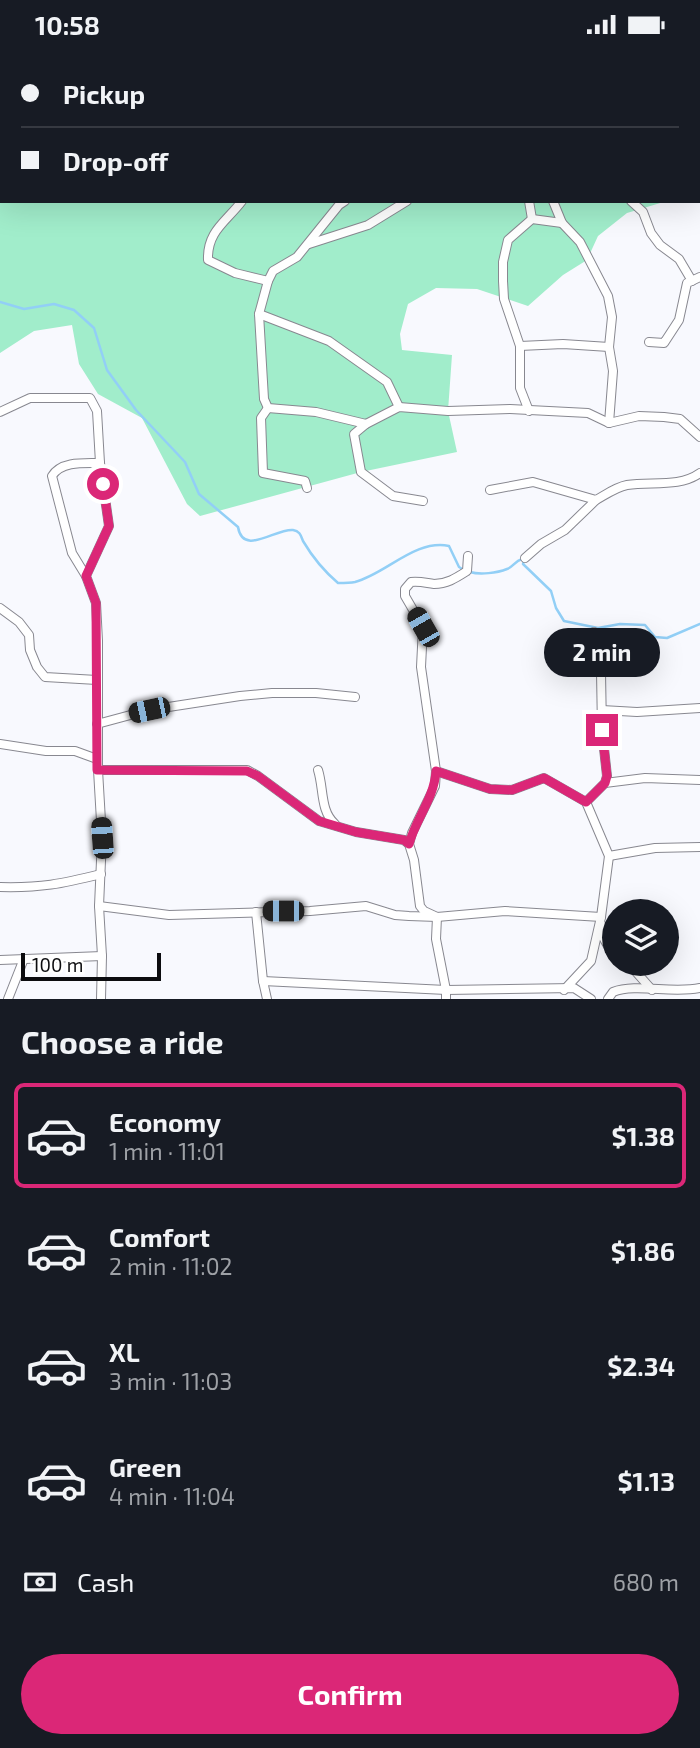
<!DOCTYPE html>
<meta charset="utf-8">
<style>
:root{--surface:#171b24;--page:#20242c;--text:#f1f3f6;--muted:#9ea1a6;--line:#363941;--accent:#db2777}
body{margin:0;font-family:"Exo 2",sans-serif;background:var(--page);color:var(--text);height:100vh;display:flex;flex-direction:column;font-size:26px;white-space:nowrap}
*{box-sizing:border-box;margin:0}
p{font-size:23px;color:var(--muted)}
.icon{flex:none;width:38px;height:38px;fill:none;stroke:currentColor;stroke-width:2;stroke-linecap:round;stroke-linejoin:round}
.map{position:relative;height:950px;overflow:hidden}
.panel{display:flex;flex-direction:column;background:var(--surface);flex:1}
.panel>*{flex:none}
.top-card{position:absolute;left:0px;top:0px;width:700px;height:154px;box-shadow:0 7px 28px #0002;display:grid;align-content:center;height:154px;padding:0 21px;background:var(--surface)}
.buttons{position:absolute;left:602px;top:850px;display:grid;gap:14px}
.buttons a{display:grid;place-items:center;width:77px;height:77px;border-radius:50%;background:var(--surface);box-shadow:0 7px 28px #0002;font-size:35px}
.scale{position:absolute;left:21px;bottom:18px;width:140px;box-sizing:border-box;padding-left:7px;border:4px solid #0c0c0f;border-top:0;font-size:19px;line-height:24px;white-space:nowrap;color:#0c0c0f;-webkit-text-stroke:5px #fff;paint-order:stroke}
.end{position:absolute;width:32px;height:32px;margin:-16px;border:9px solid #db2777;background:#fff;box-shadow:0 0 0 4px #fff}
.from{border-radius:50%}
.bubble{position:absolute;height:49px;border-radius:24px;background:var(--surface);box-shadow:0 7px 28px #0002;font-size:23px;font-weight:700;line-height:49px;text-align:center}
.car{position:absolute;width:21px;height:42px;margin:-21px -10px;border-radius:9px;box-shadow:0 0 5px 2px #0007;background:linear-gradient(#222 24%,#8ab4d8 0 40%,#222 0 76%,#8ab4d8 0 86%,#222 0)}
.top-card b{display:flex;align-items:center;gap:24px;height:66px;font-size:26px}
.top-card b+b{border-top:2px solid var(--line)}
.top-card i{width:18px;height:18px;background:var(--text)}
ul{padding:0;list-style:none}
li{display:flex;align-items:center;gap:21px;height:105px;margin:0 14px 10px;padding:0 7px;border:4px solid transparent;border-radius:10px}
li div{flex:1}
li b{display:block;font-size:26px}
li em{font-style:normal;font-weight:700}
li.on{border-color:var(--accent)}
li>.icon{width:63px;height:63px;stroke-width:1.5}
h2{padding:0 21px;font-size:32px;line-height:84px}
.pay{display:flex;align-items:center;gap:18px;height:77px;padding:0 21px;font-size:26px}
.pay p{margin-inline-start:auto}
.primary-button{display:flex;gap:14px;margin-top:auto;padding:14px 21px}
.primary-button a{flex:1;height:80px;border-radius:42px;background:var(--accent);color:#fff;font-size:28px;font-weight:700;line-height:80px;text-align:center}
.status{display:flex;justify-content:space-between;align-items:center;height:49px;padding:0 35px;background:var(--surface);direction:ltr}
.status svg{height:19px;fill:currentColor}
.map>svg:first-child{display:block}
</style>
<div class="status"><b>10:58</b><svg viewBox="0 0 49 12"><path d="M0 12V9h3v3zM5 12V6h3v6zM10 12V3h3v9zM15 12V0h3v12zM26 1h20v11H26zM47 4h2v5h-2z"/></svg></div>
<div class="map">
<svg width="700" height="950" viewBox="0 0 700 950">
<rect width="100%" height="100%" fill="#f8f9fe"/>
<polygon fill="#a1edcb" points="0,0 700,0 700,154 693,152 698,152 698,2 2,2 2,152 667,152 627,164 598,187 587,211 563,226 528,257 477,240 436,239 408,255 400,285 402,301 452,306 448,362 457,403 361,423 200,467 187,455 142,369 98,345 79,315 72,276 34,282 0,304"/>
<g fill="none" stroke-linecap="round" stroke-linejoin="round">
<g stroke="#92cff6" stroke-width="2.5">
<path d="M 0,253 L 24,260 L 54,255 L 74,261 L 94,279 L 107,321 L 136,361 L 185,413 L 199,445 L 238,478 C 243,508 276,479 293,481 C 300,482 301,487 303,492 C 313,509 324,522 338,534 C 343,534 350,534 355,533 C 386,525 415,490 449,497 L 459,518 L 464,521"/>
<polyline points="524,512 523,515 551,542 556,559 564,572 598,579 620,575 645,576 655,588 667,589 700,575"/>
<path d="M 470,523 C 480,526 497,524 507,520 C 513,518 515,512 522,510"/>
</g>
<defs>
<g id="minor">
<polyline points="68,0 68,2"/>
<path d="M 242,152 C 226,173 207,182 208,211 L 235,224 L 268,232"/>
<polyline points="345,152 339,156 297,208 273,222 268,232 259,265 264,350 268,359 316,363 366,375 399,358 448,362 510,360 588,364 609,374 639,367 664,368 680,370 700,388"/>
<polyline points="529,152 532,170"/>
<polyline points="553,152 562,174 580,193 608,247 612,268 609,298 613,322 609,374"/>
<polyline points="631,152 643,163 651,184 660,196 679,210 692,232"/>
<polyline points="309,195 368,176 407,152"/>
<polyline points="259,265 329,292 387,333 399,358"/>
<polyline points="649,293 664,294 679,271 687,234 700,228"/>
<polyline points="520,297 563,295 609,298"/>
<polyline points="268,359 261,369 263,424 305,432 307,439"/>
<polyline points="529,362 520,339 520,297 504,250 503,232 503,213 508,191 532,170 562,174"/>
<polyline points="0,363 30,349 90,349 97,362 100,414 109,477 86,527 96,554 98,592 98,721 102,789 99,857 102,907 101,950"/>
<polyline points="366,375 354,385 361,423 393,447 423,452"/>
<path d="M 490,441 L 533,433 L 596,451 C 605,446 616,438 627,436 C 651,432 679,439 700,424"/>
<polyline points="525,509 541,495 565,481 596,451"/>
<path d="M 86,527 L 72,504 L 52,427 C 61,412 84,414 100,414"/>
<polyline points="0,559 19,573 29,586 30,601 37,618 45,628 97,631"/>
<polyline points="602,661 637,663 700,659"/>
<polyline points="97,675 149,661 240,647 272,644 316,644 355,648"/>
<polyline points="0,695 46,702 75,702 97,710"/>
<polyline points="98,721 247,721 258,727 319,772 356,783 404,791 409,795"/>
<path d="M 318,721 C 324,740 320,762 335,775"/>
<polyline points="436,722 490,740 512,741 544,729 586,753"/>
<polyline points="605,734 645,729 700,731"/>
<polyline points="609,807 655,799 700,798"/>
<path d="M 0,838 C 41,839 61,835 101,825"/>
<polyline points="99,857 169,866 310,862 366,857 395,866 409,867 437,868 505,862 601,868"/>
<polyline points="256,863 263,932 267,950"/>
<polyline points="601,875 602,886 614,908"/>
<polyline points="0,911 102,907"/>
<polyline points="629,915 652,941"/>
<polyline points="263,932 446,941 574,939 591,950"/>
<polyline points="564,941 591,912 601,868 609,807 586,753 605,734 607,727 602,681 601,623 610,609 604,591 594,583"/>
<polyline points="8,950 23,912"/>
<path d="M 446,950 L 446,941 L 436,890 L 437,868 L 424,862 L 420,857 L 414,811 L 409,795 L 412,784 L 435,737 L 436,722 L 421,618 L 423,578 L 405,547 L 405,540 L 411,533 C 420,532 426,534 434,535 C 447,535 456,529 467,522 L 468,507"/>
<path d="M 608,950 L 613,943 C 636,934 672,945 700,939"/>
</g>
</defs>
<use href="#minor" stroke="#888890" stroke-width="10"/>
<use href="#minor" stroke="#fff" stroke-width="8"/>
</g>
<g fill="none" stroke-linecap="round" stroke-linejoin="round">
<path stroke="#db2777" stroke-width="9" d="M 103,435 L 109,477 L 86,527 L 96,554 L 97,721 L 247,722 L 258,727 L 319,772 L 356,783 L 404,791 L 409,795 C 416,769 434,750 436,722 L 490,740 L 512,741 L 544,729 L 586,753 L 605,734 L 607,727 L 602,681"/>
</g>
</svg>
<div class="buttons">
<a><svg class="icon" aria-label="layers" viewBox="0 0 24 24"><path d="M12 4l9 5-9 5-9-5zM3 14l9 5 9-5"/></svg></a>
</div>
<div class="scale">100 m</div>
<i class="end from" style="left:103px;top:435px"></i>
<i class="end" style="left:602px;top:681px"></i>
<div class="bubble" style="left:544px;top:579px;width:116px">2 min</div>
<i class="car" style="left:423px;top:578px;rotate:330deg"></i>
<i class="car" style="left:149px;top:661px;rotate:258deg"></i>
<i class="car" style="left:102px;top:789px;rotate:356deg"></i>
<i class="car" style="left:283px;top:862px;rotate:270deg"></i>
<div class="top-card">
<b><i class="from"></i>Pickup</b>
<b><i></i>Drop-off</b>
</div>
</div>
<section class="panel">
<h2>Choose a ride</h2>
<ul>
<li class="on"><svg class="icon" aria-label="car" viewBox="0 0 24 24"><path d="M5 17H2v-5l4-1 3-4h7l3 4 3 1v5h-3M9 17h6M6 11h13"/><circle cx="7" cy="17" r="2"/><circle cx="17" cy="17" r="2"/></svg><div><b>Economy</b><p>1 min · 11:01</p></div><em>$1.38</em></li>
<li><svg class="icon" aria-label="car" viewBox="0 0 24 24"><path d="M5 17H2v-5l4-1 3-4h7l3 4 3 1v5h-3M9 17h6M6 11h13"/><circle cx="7" cy="17" r="2"/><circle cx="17" cy="17" r="2"/></svg><div><b>Comfort</b><p>2 min · 11:02</p></div><em>$1.86</em></li>
<li><svg class="icon" aria-label="car" viewBox="0 0 24 24"><path d="M5 17H2v-5l4-1 3-4h7l3 4 3 1v5h-3M9 17h6M6 11h13"/><circle cx="7" cy="17" r="2"/><circle cx="17" cy="17" r="2"/></svg><div><b>XL</b><p>3 min · 11:03</p></div><em>$2.34</em></li>
<li><svg class="icon" aria-label="car" viewBox="0 0 24 24"><path d="M5 17H2v-5l4-1 3-4h7l3 4 3 1v5h-3M9 17h6M6 11h13"/><circle cx="7" cy="17" r="2"/><circle cx="17" cy="17" r="2"/></svg><div><b>Green</b><p>4 min · 11:04</p></div><em>$1.13</em></li>
</ul>
<div class="pay"><svg class="icon" aria-label="cash" viewBox="0 0 24 24"><path d="M3 7h18v10H3z"/><circle cx="12" cy="12" r="2"/></svg>Cash<p>680 m</p></div>
<div class="primary-button"><a>Confirm</a></div>
</section>
